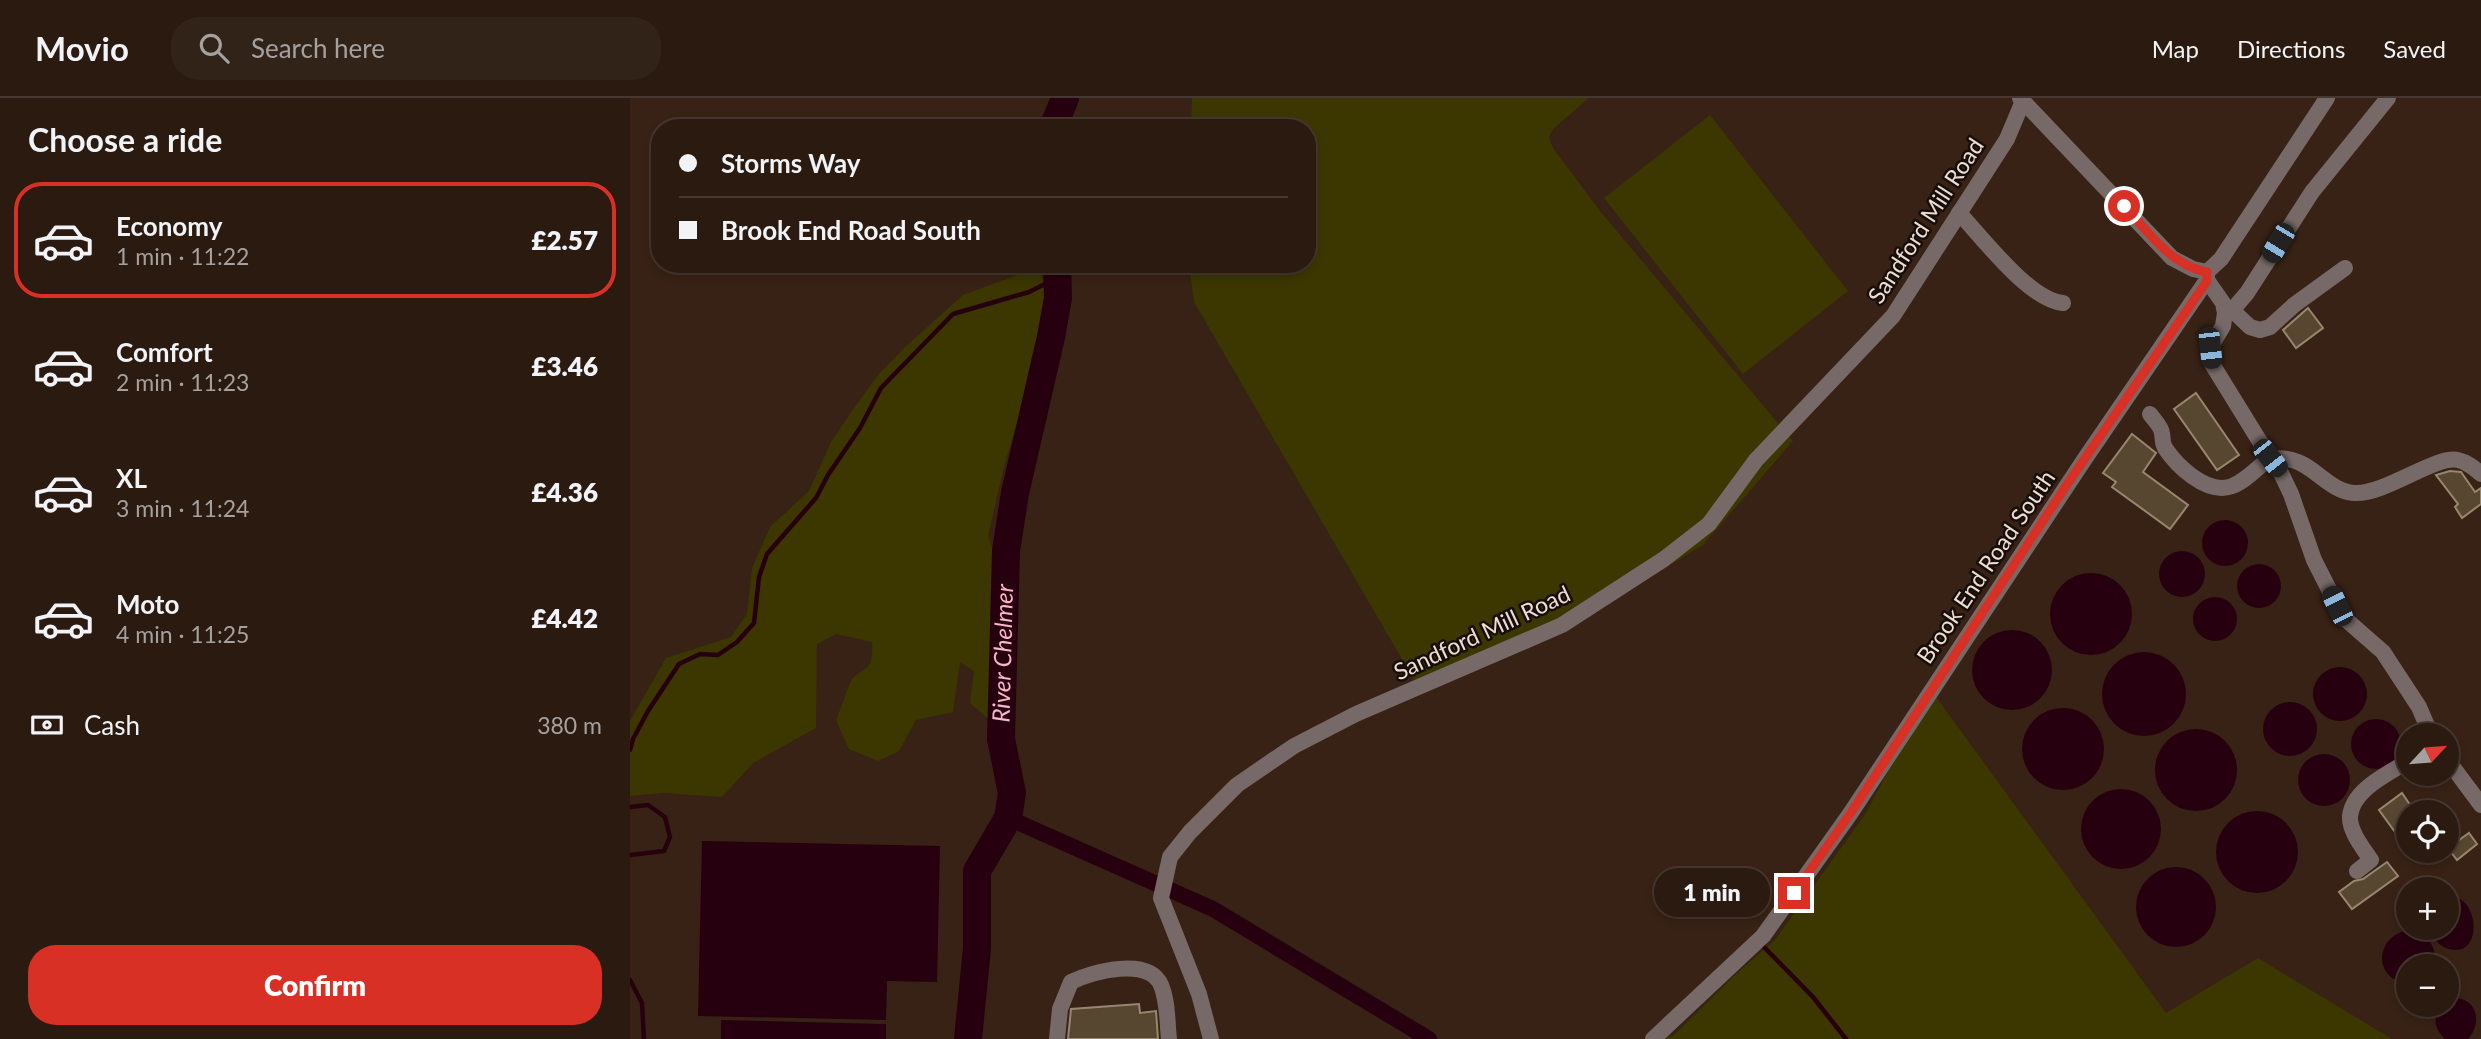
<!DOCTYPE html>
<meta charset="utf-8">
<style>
:root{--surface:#2a1a10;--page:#322319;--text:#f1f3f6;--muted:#a5a19f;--line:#463830;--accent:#d93025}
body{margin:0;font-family:Lato,sans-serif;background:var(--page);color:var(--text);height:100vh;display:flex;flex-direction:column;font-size:26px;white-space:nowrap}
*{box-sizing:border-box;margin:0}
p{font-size:23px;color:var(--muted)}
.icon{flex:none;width:38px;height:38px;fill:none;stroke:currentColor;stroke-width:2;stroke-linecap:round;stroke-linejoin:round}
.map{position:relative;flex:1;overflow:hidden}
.drawer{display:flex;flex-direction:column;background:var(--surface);width:630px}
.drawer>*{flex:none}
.hud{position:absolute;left:21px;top:21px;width:665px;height:154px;border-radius:28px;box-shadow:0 4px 10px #0003,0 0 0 2px var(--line);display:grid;align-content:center;height:154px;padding:0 28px;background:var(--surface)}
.needle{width:46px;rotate:64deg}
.controls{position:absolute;left:1766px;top:625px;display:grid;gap:14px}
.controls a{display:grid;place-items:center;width:63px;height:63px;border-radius:50%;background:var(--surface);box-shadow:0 4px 10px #0003,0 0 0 2px var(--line);font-size:35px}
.end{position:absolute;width:32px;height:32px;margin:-16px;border:9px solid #d93025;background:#fff;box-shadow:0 0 0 4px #fff}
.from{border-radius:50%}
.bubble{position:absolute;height:49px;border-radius:24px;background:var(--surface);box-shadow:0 4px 10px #0003,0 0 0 2px var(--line);font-size:23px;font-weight:800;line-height:49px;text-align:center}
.car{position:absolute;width:21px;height:42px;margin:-21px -10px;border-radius:9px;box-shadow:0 0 5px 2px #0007;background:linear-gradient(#222 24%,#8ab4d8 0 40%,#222 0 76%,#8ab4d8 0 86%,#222 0)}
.hud b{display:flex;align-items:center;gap:24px;height:66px;font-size:26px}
.hud b+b{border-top:2px solid var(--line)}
.hud i{width:18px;height:18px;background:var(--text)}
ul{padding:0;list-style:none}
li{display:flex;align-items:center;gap:21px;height:116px;margin:0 14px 10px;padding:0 14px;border:4px solid transparent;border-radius:28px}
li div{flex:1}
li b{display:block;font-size:26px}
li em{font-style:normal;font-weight:800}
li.active{border-color:var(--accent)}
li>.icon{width:63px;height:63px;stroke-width:1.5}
h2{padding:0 28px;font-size:32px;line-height:84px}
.pay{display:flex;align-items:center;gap:18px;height:77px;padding:0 28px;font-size:26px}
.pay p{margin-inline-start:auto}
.cta{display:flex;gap:14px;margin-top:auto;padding:14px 28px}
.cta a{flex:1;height:80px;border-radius:28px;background:var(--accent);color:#fff;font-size:28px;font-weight:800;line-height:80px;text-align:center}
header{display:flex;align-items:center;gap:42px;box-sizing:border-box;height:98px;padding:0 35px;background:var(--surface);border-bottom:2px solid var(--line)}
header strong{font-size:33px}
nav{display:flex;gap:38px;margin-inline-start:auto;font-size:24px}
.search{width:490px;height:63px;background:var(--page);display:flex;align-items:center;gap:18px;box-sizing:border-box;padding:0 24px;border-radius:28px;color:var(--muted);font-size:26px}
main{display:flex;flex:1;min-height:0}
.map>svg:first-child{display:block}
</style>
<header>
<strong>Movio</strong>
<div class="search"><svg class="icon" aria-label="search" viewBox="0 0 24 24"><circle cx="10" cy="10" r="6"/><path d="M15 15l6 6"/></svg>Search here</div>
<nav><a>Map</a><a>Directions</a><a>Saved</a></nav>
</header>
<main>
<section class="drawer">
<h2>Choose a ride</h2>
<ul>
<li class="active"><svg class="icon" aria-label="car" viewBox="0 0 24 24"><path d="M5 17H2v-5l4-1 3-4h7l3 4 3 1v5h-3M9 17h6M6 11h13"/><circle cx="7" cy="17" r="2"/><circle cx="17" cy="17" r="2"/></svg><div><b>Economy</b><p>1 min · 11:22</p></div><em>£2.57</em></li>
<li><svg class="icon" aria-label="car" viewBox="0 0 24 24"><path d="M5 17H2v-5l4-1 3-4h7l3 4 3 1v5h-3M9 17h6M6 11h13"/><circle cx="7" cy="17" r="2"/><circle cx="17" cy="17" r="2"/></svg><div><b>Comfort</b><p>2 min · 11:23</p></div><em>£3.46</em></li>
<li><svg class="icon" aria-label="car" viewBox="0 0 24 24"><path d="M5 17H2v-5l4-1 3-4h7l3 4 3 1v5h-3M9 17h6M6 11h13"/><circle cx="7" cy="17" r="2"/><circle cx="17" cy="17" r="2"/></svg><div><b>XL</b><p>3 min · 11:24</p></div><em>£4.36</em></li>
<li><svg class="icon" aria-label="car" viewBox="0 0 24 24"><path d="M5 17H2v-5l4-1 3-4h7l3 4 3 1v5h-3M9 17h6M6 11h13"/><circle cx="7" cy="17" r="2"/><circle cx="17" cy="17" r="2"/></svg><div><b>Moto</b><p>4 min · 11:25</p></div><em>£4.42</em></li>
</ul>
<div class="pay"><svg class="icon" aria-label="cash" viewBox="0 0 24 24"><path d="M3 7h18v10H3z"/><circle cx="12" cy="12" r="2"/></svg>Cash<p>380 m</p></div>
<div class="cta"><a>Confirm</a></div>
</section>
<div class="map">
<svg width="1851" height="941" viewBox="0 0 1851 941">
<rect width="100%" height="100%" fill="#382215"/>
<g fill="#3c3600">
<polygon points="562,0 959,0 923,31 919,39 923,50 970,113 1163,343 1073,447 935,531 790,592 564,204 559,166 677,166 677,30 561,30"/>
<polygon points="1080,17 1218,193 1113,276 974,100"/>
<path d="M 409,169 L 421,212 L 375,365 L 358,438 L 364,456 L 367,495 L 364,535 L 367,608 L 357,620 L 340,605 L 344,573 L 330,564 L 323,614 L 286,622 L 269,653 L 248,663 L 219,651 L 206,622 C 211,610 215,597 220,585 C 229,567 245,578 242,544 L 206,536 L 187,546 L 186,630 L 123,665 L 92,699 L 33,695 L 0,698 L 0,623 L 36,560 L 101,539 L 117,516 L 122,470 L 140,429 L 179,393 L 201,344 L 222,313 L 248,277 L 275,249 L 333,197 Z"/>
<polygon points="1301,592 1536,915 1628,860 1762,941 1016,941 1024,931 1042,939 1106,876 1145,842 1236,715"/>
</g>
<g fill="#27000f">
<circle cx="1595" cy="445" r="23"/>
<circle cx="1552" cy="476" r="23"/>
<circle cx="1629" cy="488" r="22"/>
<circle cx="1461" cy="516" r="41"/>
<circle cx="1585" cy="521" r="22"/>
<circle cx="1382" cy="572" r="40"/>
<circle cx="1514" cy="596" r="42"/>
<circle cx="1710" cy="596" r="27"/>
<circle cx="1660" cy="631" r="27"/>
<circle cx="1433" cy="651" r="41"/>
<circle cx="1746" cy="646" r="25"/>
<circle cx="1566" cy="672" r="41"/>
<circle cx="1694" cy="682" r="26"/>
<circle cx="1491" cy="731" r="40"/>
<circle cx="1627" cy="754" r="41"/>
<polygon points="72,743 310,748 307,884 257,883 256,922 68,918"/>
<circle cx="1546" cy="809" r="40"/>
<path d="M 1828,800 C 1851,810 1850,863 1816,850 C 1807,846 1802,839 1800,830 L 1816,830 L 1817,802 Z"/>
<path d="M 1778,832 C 1798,835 1808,849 1804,868 L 1778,868 L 1778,886 C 1743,881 1744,839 1778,832 Z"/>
<path d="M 1828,900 C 1849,904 1851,927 1838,941 L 1815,941 C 1804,931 1802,918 1812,907 L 1816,906 L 1817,903 Z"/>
<polygon points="91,922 256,926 256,941 91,941"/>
</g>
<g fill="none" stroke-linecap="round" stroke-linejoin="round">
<g stroke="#27000f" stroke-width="4.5">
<polyline points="0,652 3,641 18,613 49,566 70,556 88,557 107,544 124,525 129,479 137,456 186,400 198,377 230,330 251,290 323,216 399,194 429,179"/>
<polyline points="0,709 18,707 35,719 40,739 34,753 0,757"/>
<polyline points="1133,848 1183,899 1216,941"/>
<polyline points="0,882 12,905 14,941"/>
</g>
<polyline stroke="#27000f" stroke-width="16" points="378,720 583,811 799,941"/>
<g stroke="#27000f" stroke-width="28">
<polyline points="423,30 435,0"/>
<path id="s1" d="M 338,941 L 347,850 L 347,773 L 378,720 L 382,695 L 371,641 L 376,453 L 385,395 L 421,239 L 428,200 L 427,166"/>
</g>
</g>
<g fill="#574731" stroke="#98876f" stroke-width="2">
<polygon points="1678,210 1693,230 1666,250 1653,232"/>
<polygon points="1566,295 1609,357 1587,372 1544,311"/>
<polygon points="1502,336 1526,355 1513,374 1558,407 1540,431 1482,389 1486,384 1473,375"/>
<polygon points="1820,373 1831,374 1845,394 1851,390 1851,406 1832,420 1825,409 1828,406 1806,377"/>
<polygon points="1772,695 1785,714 1778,714 1778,752 1749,712"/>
<polygon points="1839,735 1847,746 1827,762 1818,750"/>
<polygon points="1757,764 1768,778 1722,811 1709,794 1724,783 1733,781"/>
<polygon points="509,906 510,915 526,913 528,941 438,941 441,911"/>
</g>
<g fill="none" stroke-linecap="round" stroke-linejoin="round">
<g stroke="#776967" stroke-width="16">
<polyline points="1390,0 1542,160 1563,171 1577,174"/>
<path d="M 1329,115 C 1353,140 1399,202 1433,205"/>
<polyline points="1577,182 1593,205 1595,215 1593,228 1580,250 1582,266 1640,360 1651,375 1661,396 1684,462 1713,519 1753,554 1789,609 1801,637"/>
<polyline points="1601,211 1620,229 1630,232 1640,229 1664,207 1715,170"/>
<polyline points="1595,215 1605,209 1617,195 1682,94 1758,0"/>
<path d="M 1520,316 C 1524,322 1531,328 1532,335 C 1533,341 1532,345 1535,350 C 1547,368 1575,395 1599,389 C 1613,386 1628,369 1640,360 C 1647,360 1655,360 1662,362 C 1684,367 1699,393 1724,395 C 1755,397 1805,357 1828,362 C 1837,364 1844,370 1851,376"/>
<polyline points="1816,660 1851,707"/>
<path d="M 1727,773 L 1741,762 C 1733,750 1719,733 1720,718 C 1723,691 1758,676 1778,663"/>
<path d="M 427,941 L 430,911 L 441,884 C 462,874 518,858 531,887 C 538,904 537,923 539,941"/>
<polyline points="581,941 569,896 531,800 540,759 560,734 607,687 664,648 726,616 932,527 1034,461 1079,426 1126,362 1263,218 1377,41 1393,3"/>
<polyline points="1023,941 1133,838 1220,716 1454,362 1577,182 1577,174 1591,161 1697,0"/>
</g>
</g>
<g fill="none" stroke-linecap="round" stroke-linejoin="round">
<path stroke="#d93025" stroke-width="9" d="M 1164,795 L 1220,716 L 1438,385 L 1577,183 L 1577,174 C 1540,167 1519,134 1494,108"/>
</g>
<g text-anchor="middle" stroke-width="5" stroke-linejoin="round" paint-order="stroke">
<g font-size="23" fill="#edded5" stroke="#180e09">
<text transform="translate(1296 123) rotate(-57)" y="8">Sandford Mill Road</text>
<text transform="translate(1356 469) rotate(-56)" y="8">Brook End Road South</text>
<text transform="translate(852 535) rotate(-25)" y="8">Sandford Mill Road</text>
</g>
<g font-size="24" font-style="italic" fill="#f9b5c9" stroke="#180e09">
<text dy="8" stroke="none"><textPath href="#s1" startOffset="396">River Chelmer</textPath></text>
</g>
</g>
</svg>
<div class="controls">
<a><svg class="needle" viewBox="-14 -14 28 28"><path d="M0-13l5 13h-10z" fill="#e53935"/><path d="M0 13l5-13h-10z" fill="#a5a19f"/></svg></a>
<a><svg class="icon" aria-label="locate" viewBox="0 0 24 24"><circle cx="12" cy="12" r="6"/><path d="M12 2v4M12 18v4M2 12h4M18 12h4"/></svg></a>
<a>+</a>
<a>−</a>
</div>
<i class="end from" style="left:1494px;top:108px"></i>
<i class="end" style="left:1164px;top:795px"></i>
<div class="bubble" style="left:1024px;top:770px;width:116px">1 min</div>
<i class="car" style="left:1648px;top:145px;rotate:211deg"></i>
<i class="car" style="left:1580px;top:250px;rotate:174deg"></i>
<i class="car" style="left:1640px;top:360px;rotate:142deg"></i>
<i class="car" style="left:1707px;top:508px;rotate:334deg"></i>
<div class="hud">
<b><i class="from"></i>Storms Way</b>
<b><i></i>Brook End Road South</b>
</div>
</div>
</main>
